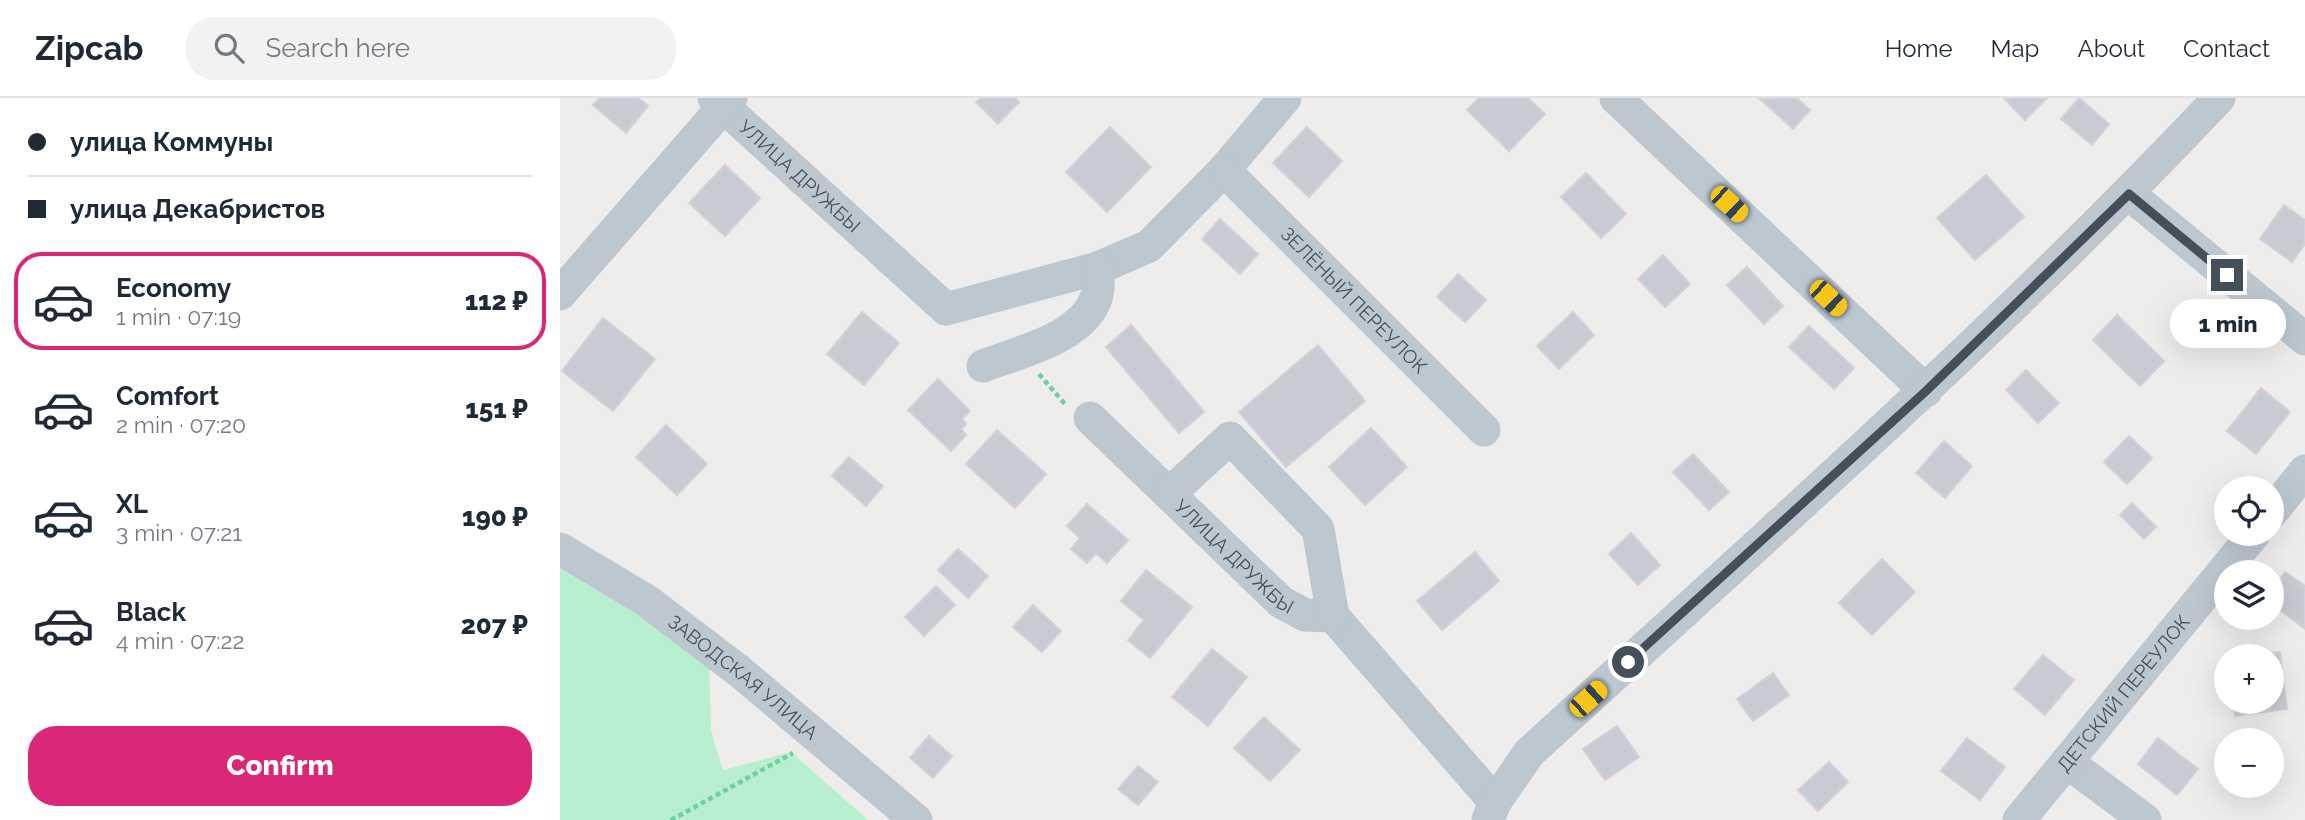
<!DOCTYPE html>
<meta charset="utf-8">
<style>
:root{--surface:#fff;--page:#f2f2f3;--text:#1f2937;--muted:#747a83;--line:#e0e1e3;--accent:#db2777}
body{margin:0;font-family:Raleway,sans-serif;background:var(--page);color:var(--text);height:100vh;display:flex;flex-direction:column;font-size:26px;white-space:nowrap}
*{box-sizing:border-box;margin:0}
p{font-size:23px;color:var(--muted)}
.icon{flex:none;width:38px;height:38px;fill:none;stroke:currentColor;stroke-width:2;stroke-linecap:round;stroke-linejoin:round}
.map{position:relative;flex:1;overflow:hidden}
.drawer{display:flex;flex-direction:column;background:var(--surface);width:560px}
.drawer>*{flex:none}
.guide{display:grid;align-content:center;height:154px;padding:0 28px;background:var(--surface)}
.buttons{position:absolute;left:1654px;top:378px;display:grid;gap:14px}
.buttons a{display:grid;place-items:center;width:70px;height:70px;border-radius:50%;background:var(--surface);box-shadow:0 7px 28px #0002;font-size:35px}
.end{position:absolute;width:32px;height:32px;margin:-16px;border:9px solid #444f5b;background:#fff;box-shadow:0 0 0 4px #fff}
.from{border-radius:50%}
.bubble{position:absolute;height:49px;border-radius:24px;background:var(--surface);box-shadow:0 7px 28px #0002;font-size:23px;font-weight:800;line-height:49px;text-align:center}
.car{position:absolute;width:21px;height:42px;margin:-21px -10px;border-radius:9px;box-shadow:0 0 5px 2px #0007;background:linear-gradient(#f5c518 24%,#345 0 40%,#f5c518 0 76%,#345 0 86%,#f5c518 0)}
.guide b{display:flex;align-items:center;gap:24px;height:66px;font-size:26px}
.guide b+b{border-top:2px solid var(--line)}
.guide i{width:18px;height:18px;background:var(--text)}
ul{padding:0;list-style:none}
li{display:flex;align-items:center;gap:21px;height:98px;margin:0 14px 10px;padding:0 14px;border:4px solid transparent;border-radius:28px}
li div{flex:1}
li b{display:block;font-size:26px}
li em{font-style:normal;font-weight:800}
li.current{border-color:var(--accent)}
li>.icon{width:63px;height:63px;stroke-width:1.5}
.action{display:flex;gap:14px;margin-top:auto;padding:14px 28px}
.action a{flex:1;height:80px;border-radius:28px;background:var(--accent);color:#fff;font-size:28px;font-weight:800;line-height:80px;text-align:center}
header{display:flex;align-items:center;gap:42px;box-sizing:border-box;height:98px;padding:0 35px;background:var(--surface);border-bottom:2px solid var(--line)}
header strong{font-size:33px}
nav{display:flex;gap:38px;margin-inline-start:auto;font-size:24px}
.search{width:490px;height:63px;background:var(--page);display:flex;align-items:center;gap:18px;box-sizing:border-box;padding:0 24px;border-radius:28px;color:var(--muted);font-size:26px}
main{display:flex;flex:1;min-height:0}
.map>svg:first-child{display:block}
</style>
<header>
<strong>Zipcab</strong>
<div class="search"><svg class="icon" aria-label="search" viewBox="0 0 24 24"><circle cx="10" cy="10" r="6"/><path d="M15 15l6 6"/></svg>Search here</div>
<nav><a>Home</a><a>Map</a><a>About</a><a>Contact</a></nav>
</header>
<main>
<section class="drawer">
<div class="guide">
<b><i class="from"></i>улица Коммуны</b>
<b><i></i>улица Декабристов</b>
</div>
<ul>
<li class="current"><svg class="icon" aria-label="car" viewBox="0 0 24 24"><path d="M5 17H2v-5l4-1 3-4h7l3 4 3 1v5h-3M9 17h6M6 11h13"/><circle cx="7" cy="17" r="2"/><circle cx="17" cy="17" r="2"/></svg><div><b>Economy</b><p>1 min · 07:19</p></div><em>112 ₽</em></li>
<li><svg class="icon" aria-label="car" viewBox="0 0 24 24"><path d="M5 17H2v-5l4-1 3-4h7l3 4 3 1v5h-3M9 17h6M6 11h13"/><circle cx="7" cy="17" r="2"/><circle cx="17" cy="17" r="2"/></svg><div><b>Comfort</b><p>2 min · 07:20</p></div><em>151 ₽</em></li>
<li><svg class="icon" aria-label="car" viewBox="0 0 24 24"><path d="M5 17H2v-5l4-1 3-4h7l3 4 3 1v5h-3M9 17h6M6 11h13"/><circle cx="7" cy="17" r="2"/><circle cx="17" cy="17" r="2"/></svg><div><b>XL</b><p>3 min · 07:21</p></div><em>190 ₽</em></li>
<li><svg class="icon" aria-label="car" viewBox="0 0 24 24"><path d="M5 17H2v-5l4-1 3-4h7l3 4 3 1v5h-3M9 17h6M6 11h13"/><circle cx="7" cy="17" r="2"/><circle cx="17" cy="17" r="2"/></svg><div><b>Black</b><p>4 min · 07:22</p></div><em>207 ₽</em></li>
</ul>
<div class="action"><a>Confirm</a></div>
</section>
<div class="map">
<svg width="1745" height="722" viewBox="0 0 1745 722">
<rect width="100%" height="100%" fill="#efecec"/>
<polygon fill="#b8f0cf" points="0,471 149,559 151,633 163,672 231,654 308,722 0,722"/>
<g fill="#c9cbd2" stroke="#d0d2d9" stroke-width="2">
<polygon points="40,0 78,0 88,8 66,35 33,7"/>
<polygon points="421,0 455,0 459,4 438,26 416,4"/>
<polygon points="919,0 968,0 985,16 949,53 907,12"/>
<polygon points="1237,0 1250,12 1233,31 1200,1"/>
<polygon points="1444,0 1487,0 1465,22"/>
<polygon points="1519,0 1549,26 1532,47 1501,21"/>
<polygon points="550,29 591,69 547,114 506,74"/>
<polygon points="747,29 782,63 749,99 713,65"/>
<polygon points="165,67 200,100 165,138 129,105"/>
<polygon points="1026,75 1066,116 1041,140 1001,99"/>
<polygon points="1426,77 1464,119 1415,162 1377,120"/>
<polygon points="1724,107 1745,122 1745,146 1732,164 1700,141"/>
<polygon points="660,121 698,156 680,176 642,141"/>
<polygon points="1103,157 1130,186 1105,209 1078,181"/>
<polygon points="1187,169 1223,208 1204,226 1167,187"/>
<polygon points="898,176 926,202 905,224 877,199"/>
<polygon points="302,214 339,245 304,287 267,256"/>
<polygon points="1013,214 1034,237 999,271 977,248"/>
<polygon points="1557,217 1604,263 1580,288 1533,242"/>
<polygon points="43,220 95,261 53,313 2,273"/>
<polygon points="571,227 644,314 619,335 546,249"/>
<polygon points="1249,228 1294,270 1274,291 1229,249"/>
<polygon points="758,247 805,303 726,369 679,314"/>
<polygon points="1466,272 1499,305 1478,325 1446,292"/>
<polygon points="378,281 410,313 402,321 406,326 401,331 406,337 391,353 348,312"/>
<polygon points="1701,290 1730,314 1696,356 1667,333"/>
<polygon points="106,327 147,366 117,397 76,359"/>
<polygon points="811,330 847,369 805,407 769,369"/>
<polygon points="437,332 486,376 455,410 406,366"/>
<polygon points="1569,338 1592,360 1567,386 1544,364"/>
<polygon points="1384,343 1412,368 1385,400 1356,375"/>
<polygon points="1133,356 1169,394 1149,412 1113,374"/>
<polygon points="289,359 323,388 306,408 272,378"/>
<polygon points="1572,405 1596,429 1584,441 1560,417"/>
<polygon points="527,406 568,442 547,465 536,455 527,465 511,451 520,440 507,428"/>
<polygon points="1071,435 1100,467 1078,487 1049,456"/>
<polygon points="398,451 428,478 408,500 378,472"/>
<polygon points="915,454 939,483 882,532 857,503"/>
<polygon points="1322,461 1355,494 1312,537 1279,505"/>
<polygon points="586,472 632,509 590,560 568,542 584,522 561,503"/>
<polygon points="1725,474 1745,488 1745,531 1712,506 1712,492"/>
<polygon points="376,488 395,507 364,538 345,519"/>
<polygon points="473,507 501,533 482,554 453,529"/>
<polygon points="652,551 687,579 648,628 612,599"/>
<polygon points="1720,554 1727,611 1675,618 1673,604 1712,604 1712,558 1686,558"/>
<polygon points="1483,557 1514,582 1485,617 1454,591"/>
<polygon points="1213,575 1229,597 1193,623 1177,601"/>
<polygon points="704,619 740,652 710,683 674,650"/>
<polygon points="1057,628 1079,659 1045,682 1023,651"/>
<polygon points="369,638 392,658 373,680 350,660"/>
<polygon points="1407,640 1445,669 1420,702 1381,673"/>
<polygon points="1598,640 1638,671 1617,697 1578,666"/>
<polygon points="1269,664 1288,684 1258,713 1238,692"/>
<polygon points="578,668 598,684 578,707 558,691"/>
</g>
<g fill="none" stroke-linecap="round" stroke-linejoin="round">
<g stroke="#6ecfa1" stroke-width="4.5" stroke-dasharray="5 3.5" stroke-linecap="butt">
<polyline points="479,276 505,306"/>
<polyline points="111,722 233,655"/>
</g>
<g stroke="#bcc7d0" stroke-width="33">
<path id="s1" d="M 154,0 L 386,211 L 538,170 L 589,148 L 664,72 L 725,0"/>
<polyline points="1056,0 1366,293"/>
<path id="s2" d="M 664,72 L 924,332"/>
<polyline points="1569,96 1745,241"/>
<polyline points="0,196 171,0"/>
<path d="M 423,268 C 459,254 525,240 537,197 C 539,189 538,178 538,170"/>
<path id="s3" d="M 530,320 L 721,504 L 745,517 L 773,518 L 935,704"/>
<polyline points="610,395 670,340 758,431 773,518"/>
<polyline points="1712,414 1745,373"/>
<path id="s4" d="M 0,451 L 87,503 L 179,573 L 356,722"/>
<polyline points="1507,664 1585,722"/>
<path d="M 928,722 L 935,704 L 969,655 C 1203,441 1441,231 1659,0"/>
<path id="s5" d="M 1459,722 L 1694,436"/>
</g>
</g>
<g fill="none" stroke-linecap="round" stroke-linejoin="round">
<polyline stroke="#444f5b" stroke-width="9" points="1068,564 1366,293 1569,96 1667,177"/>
</g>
<g text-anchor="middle" stroke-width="6" stroke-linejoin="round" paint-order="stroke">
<g font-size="19" fill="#444f5b" stroke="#fff">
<text dy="7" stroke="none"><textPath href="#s1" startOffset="116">УЛИЦА ДРУЖБЫ</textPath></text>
<text dy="7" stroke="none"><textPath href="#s2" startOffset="184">ЗЕЛЁНЫЙ ПЕРЕУЛОК</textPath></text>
<text dy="7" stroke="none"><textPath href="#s3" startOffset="200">УЛИЦА ДРУЖБЫ</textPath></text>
<text dy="7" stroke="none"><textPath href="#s4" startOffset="224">ЗАВОДСКАЯ УЛИЦА</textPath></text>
<text dy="7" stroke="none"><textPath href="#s5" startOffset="164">ДЕТСКИЙ ПЕРЕУЛОК</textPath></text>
</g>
</g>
</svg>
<div class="buttons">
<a><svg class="icon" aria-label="locate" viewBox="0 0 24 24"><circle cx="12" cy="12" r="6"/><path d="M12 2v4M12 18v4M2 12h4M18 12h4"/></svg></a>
<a><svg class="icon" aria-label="layers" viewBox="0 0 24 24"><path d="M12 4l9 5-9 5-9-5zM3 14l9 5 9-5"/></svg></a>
<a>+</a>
<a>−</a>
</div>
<i class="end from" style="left:1068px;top:564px"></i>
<i class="end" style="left:1667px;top:177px"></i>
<div class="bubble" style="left:1610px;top:201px;width:116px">1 min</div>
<i class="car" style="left:1169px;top:106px;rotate:133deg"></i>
<i class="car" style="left:1268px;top:200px;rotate:133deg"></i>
<i class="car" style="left:1028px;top:601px;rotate:48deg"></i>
</div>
</main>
